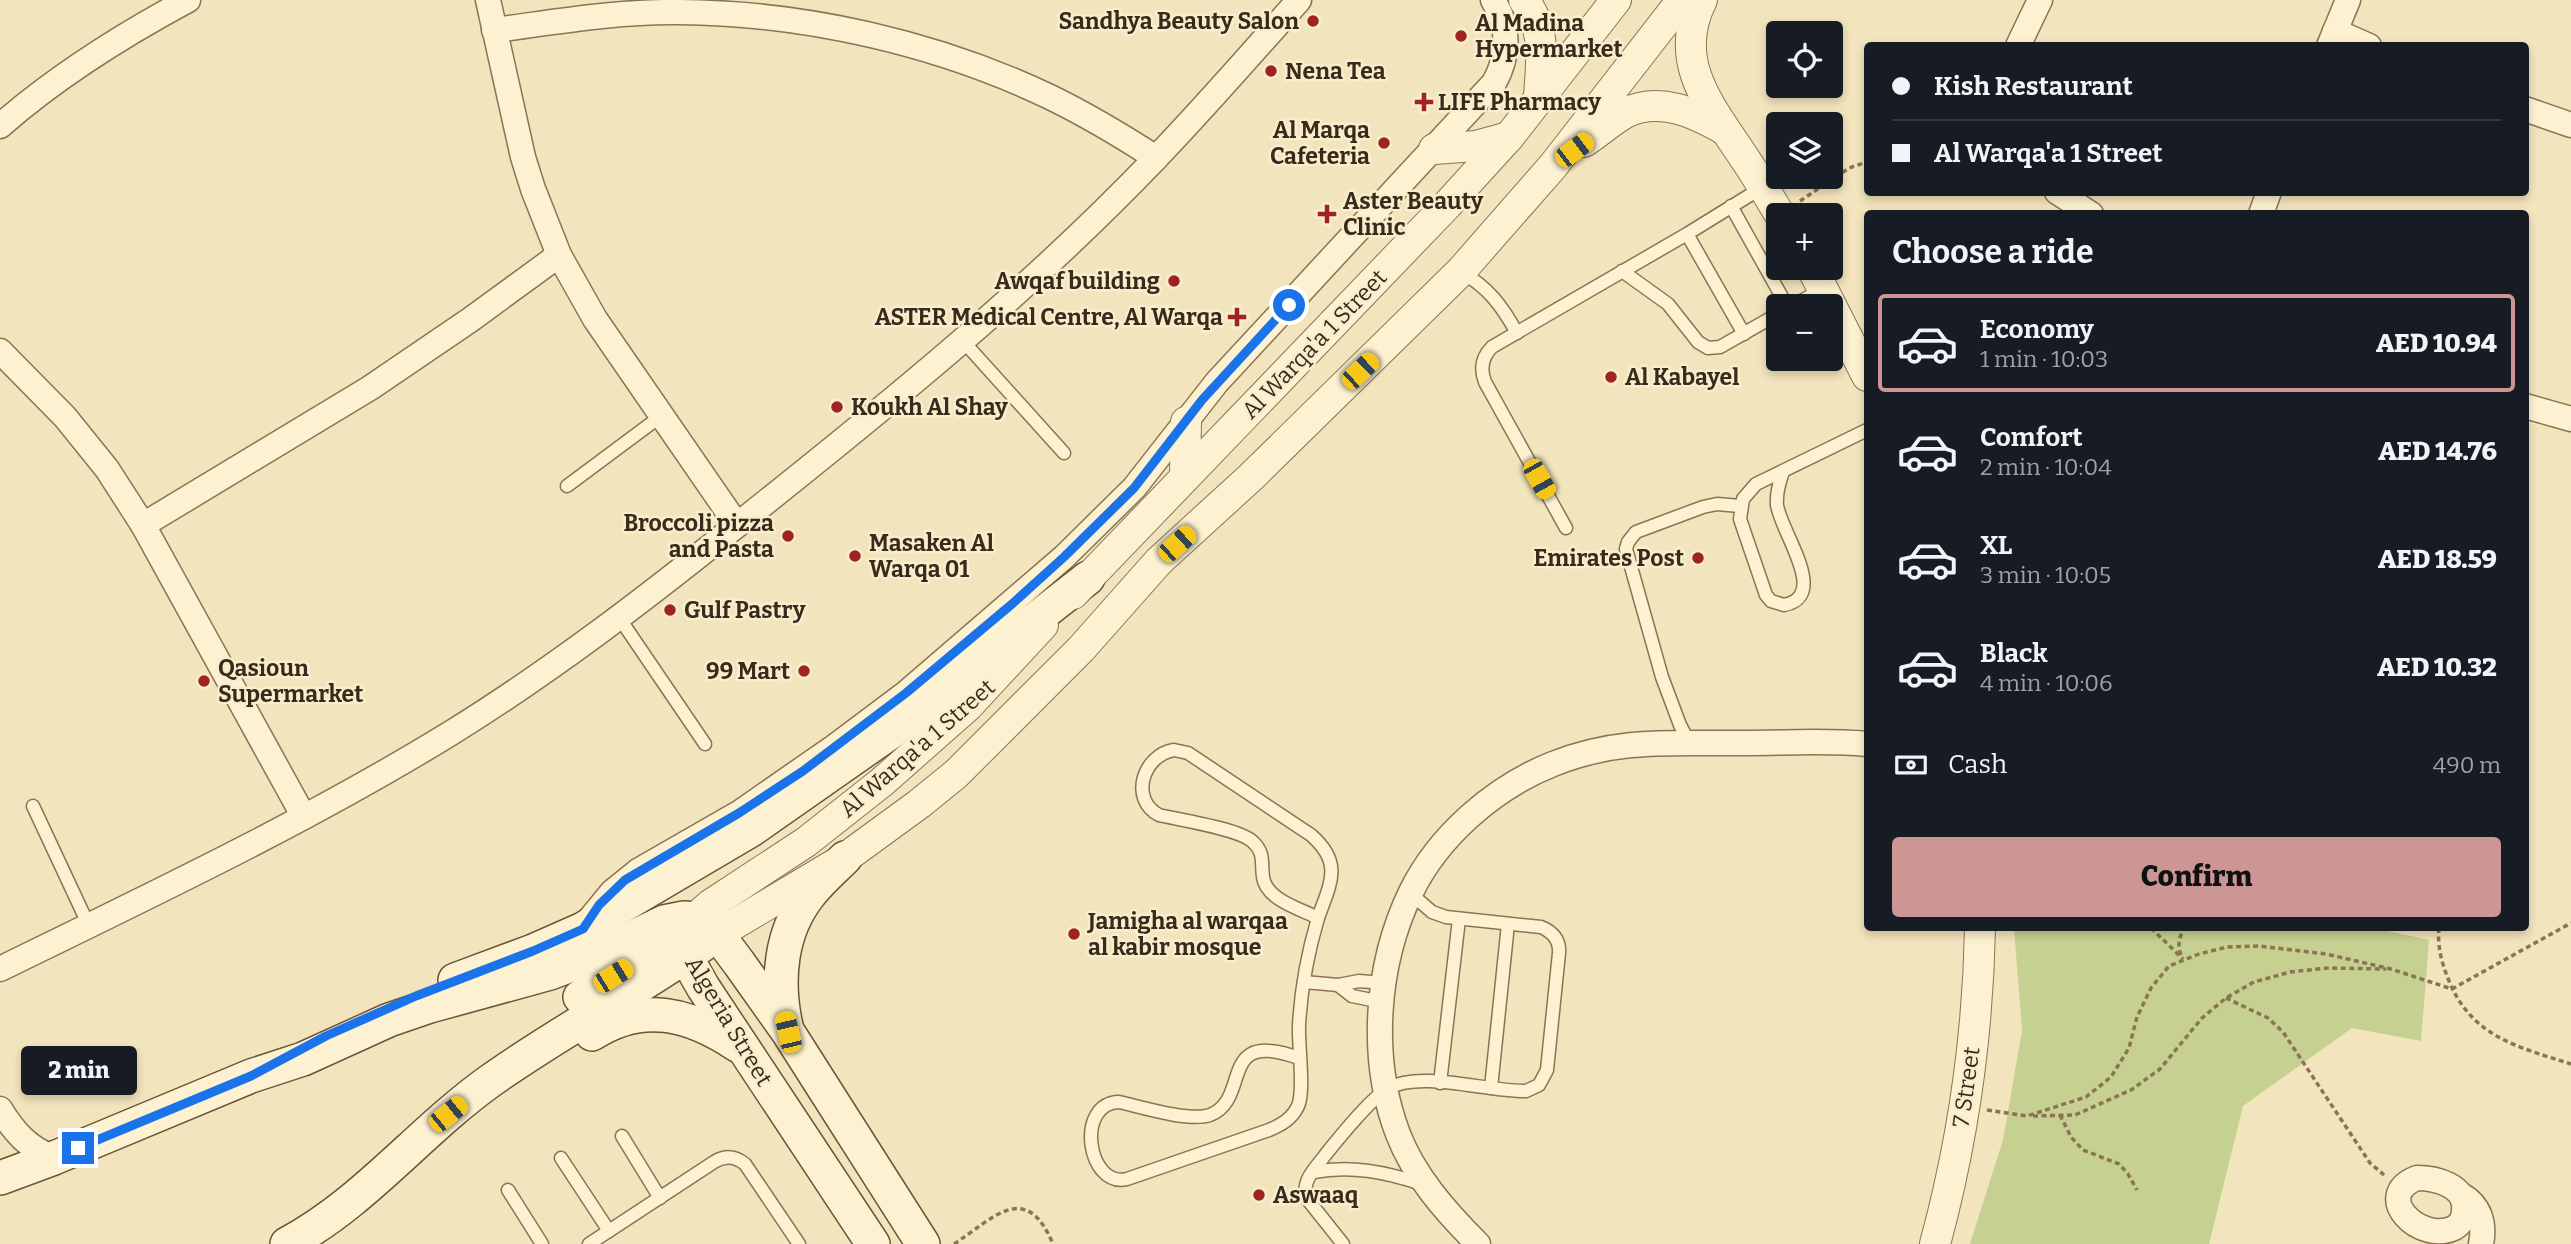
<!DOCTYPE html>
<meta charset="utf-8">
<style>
:root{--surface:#171b24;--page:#20242c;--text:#f1f3f6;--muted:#9ea1a6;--line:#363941;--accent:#cc9695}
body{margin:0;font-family:Bitter,serif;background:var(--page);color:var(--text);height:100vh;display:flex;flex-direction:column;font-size:26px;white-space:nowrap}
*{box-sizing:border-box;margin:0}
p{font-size:23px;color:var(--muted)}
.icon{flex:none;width:38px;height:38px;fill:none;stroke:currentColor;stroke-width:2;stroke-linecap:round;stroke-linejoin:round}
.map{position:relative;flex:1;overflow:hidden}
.drawer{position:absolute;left:1864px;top:210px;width:665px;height:721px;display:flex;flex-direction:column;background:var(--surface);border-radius:7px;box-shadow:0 4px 10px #0003}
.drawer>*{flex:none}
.hud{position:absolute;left:1864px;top:42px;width:665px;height:154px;border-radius:7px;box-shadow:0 4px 10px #0003;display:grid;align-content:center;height:154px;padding:0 28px;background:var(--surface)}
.buttons{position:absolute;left:1766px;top:21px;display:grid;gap:14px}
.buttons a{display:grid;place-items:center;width:77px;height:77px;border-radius:7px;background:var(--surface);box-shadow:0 4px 10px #0003;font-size:35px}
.end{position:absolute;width:32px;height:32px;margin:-16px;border:9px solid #1a73e8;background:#fff;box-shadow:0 0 0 4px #fff}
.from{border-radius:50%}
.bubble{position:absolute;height:49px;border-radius:7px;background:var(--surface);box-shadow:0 4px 10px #0003;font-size:23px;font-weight:800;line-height:49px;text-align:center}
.car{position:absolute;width:21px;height:42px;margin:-21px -10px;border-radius:9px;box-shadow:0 0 5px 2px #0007;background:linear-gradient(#f5c518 24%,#345 0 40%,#f5c518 0 76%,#345 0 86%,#f5c518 0)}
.hud b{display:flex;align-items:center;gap:24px;height:66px;font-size:26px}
.hud b+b{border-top:2px solid var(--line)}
.hud i{width:18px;height:18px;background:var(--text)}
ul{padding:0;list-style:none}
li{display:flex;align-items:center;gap:21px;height:98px;margin:0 14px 10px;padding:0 14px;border:4px solid transparent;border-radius:7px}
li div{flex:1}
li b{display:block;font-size:26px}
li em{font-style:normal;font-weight:800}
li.on{border-color:var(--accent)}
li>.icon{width:63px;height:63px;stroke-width:1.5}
h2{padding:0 28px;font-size:32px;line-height:84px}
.pay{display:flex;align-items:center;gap:18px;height:77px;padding:0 28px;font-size:26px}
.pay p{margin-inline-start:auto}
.button{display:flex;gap:14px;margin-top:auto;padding:14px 28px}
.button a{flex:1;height:80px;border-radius:7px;background:var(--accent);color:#111;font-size:28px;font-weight:800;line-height:80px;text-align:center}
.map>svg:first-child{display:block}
</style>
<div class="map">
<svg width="2571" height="1244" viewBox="0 0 2571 1244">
<rect width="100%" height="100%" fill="#f2e4bd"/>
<polygon fill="#c6d090" points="2014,928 2374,928 2429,940 2421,1041 2352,1028 2243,1106 2209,1244 1970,1244 2003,1140 2022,1031"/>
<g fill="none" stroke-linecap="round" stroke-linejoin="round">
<defs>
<g id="service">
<polyline points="1731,206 1787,306"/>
<polyline points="1687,234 1744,334"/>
<polyline points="1622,271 1668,304 1698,342 1708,348 1720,347 1778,314"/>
<path d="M 1461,272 C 1488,287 1502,306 1517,333"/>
<polyline points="1792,306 1823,289"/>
<polyline points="963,341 1064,453"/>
<path d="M 1783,472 C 1779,483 1776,494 1777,505 C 1781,533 1830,596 1784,605 L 1771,601 L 1766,595 L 1740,519 L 1743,499 L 1756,484 L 1867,430"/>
<polyline points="567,486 661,416"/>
<path d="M 1566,528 L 1485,382 C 1480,369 1482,357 1492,347 L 1687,234 L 1763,187"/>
<polyline points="618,616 705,744"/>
<polyline points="1690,744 1680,725 1662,677 1626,549 1628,542 1636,532 1703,507 1717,504 1740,506"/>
<path d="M 1174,750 L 1188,753 L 1311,835 C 1343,863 1331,882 1318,918 C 1301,909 1266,900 1263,877 C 1261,863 1265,853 1253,842 C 1240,829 1180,820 1159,815 C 1129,799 1143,755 1174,750 Z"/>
<polyline points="33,806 89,926"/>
<polyline points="1304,982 1338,985 1359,981 1384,983"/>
<polyline points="1338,985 1352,996 1382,1002"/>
<path d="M 1299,1058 C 1216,1028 1252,1099 1210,1115 C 1189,1122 1141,1107 1119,1102 C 1075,1103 1087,1188 1127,1179 L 1269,1130 C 1281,1125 1292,1119 1298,1106 C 1305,1091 1298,1045 1299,1025 C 1301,989 1308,952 1318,918"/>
<polyline points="1440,1083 1459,919"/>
<polyline points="1491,1088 1508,924"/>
<polyline points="622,1136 660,1198"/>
<polyline points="561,1158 609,1231"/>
<path d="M 1313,1172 C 1352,1165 1385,1172 1422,1184"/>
<polyline points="508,1190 542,1244"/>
<path d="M 589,1244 L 714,1162 C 725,1155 735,1156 745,1164 L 799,1244"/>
<path d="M 1343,1244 L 1308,1200 C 1299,1182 1316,1168 1326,1154 C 1338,1139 1374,1095 1389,1088 C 1421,1070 1488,1092 1526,1091 L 1539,1085 L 1547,1070 L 1559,953 C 1560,940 1553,932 1541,927 L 1446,917 L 1432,912 L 1410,893"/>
</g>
<g id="minor">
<polyline points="488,0 523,157 533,189 559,255 595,319 737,525"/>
<path d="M 494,30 C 555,22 618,11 679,12 C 805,13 937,43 1050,97 C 1087,115 1122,136 1156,158"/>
<polyline points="2335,31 2369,46"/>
<polyline points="2018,46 2040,0"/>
<polyline points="2329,46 2348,0"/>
<polyline points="2525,109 2571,125"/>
<path d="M 0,126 C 57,76 121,36 188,0"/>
<polyline points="2057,192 2091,214"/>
<polyline points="2261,214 2269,192"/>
<polyline points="0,351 65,417 107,469 143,525 304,817"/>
<polyline points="2525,406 2571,419"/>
<polyline points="143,525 370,388 470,320 559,255"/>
<path d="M 589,920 L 612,892 L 638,871 L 739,813 L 834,747 L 906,693 L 1064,557 L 1134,488 L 1217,382 L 1494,83 C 1509,56 1510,27 1493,0"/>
<path d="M 0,969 C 153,894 306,822 451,733 C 551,671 645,599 736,526 C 882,410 1027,293 1156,158 C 1205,107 1252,53 1299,0"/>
<path d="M 0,1109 C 14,1132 28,1148 54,1158"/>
<path d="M 2417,1178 C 2436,1178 2467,1186 2464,1210 C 2464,1218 2461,1224 2454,1228 C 2420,1244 2371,1196 2417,1178 Z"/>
<path d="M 2461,1195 C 2480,1205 2485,1224 2481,1244"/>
<path d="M 1478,1244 C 1446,1212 1414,1176 1398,1134 C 1369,1058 1376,964 1411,892 C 1439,835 1495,787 1553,764 C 1620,737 1676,744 1746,743 C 1786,743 1827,740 1867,744"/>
</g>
<g id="tertiary">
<path d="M 1524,0 C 1547,30 1541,62 1539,97"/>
<path d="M 1702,0 C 1671,61 1710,106 1743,156 C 1756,175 1768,195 1780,215"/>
<path d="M 1584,142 C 1598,133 1611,121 1625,113 C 1660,96 1695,113 1725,130"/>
<polyline points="1434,149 1476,146 1509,137"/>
<polyline points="1812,268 1867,376"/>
<polyline points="1185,477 1186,422"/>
<polyline points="1073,594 1448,204 1509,137 1616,0"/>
<polyline points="694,919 710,905 806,842 882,782 968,706 1043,625"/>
<polyline points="718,934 845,858 919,804 956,774 1081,649 1159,561 1251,477 1461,271 1553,166 1682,0"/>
<path d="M 1935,1244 C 1963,1141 1978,1034 1980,928"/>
</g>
<g id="secondary">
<polyline points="686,937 686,957 703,987 873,1244"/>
<polyline points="455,980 533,951 583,929 751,830 891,732 1088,578"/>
<polyline points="580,997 659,946 661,937 657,931"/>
<path d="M 786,1026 C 776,981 780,931 810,894 C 820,881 833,870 845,858"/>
<path d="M 592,1034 C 643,1001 690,1014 737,1045"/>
<polyline points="0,1178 54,1158 251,1076 303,1059 389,1020 430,1006 550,973 592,957 664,922 684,918 694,919 712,927 739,963 788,1032 923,1244"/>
<path d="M 287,1244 C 364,1203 419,1132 490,1081 C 563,1029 645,987 718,934"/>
</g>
</defs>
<use href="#service" stroke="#8b7454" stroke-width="15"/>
<use href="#minor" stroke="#8b7454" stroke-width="27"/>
<use href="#tertiary" stroke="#8b7454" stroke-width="32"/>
<use href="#secondary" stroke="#6c5438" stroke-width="36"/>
<g stroke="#8b7454" stroke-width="3.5" stroke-dasharray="5 3.5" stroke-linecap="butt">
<polyline points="1800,201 1849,168 1867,162"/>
<polyline points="2151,928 2183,959"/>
<path d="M 2439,928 C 2437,946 2442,964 2449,981 C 2472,1037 2518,1047 2571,1064"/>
<path d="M 2181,955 C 2177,945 2179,936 2185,928"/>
<polyline points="2226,998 2268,1018 2283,1032 2370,1163 2384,1175"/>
<polyline points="1987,1110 2027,1116 2086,1097 2111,1077 2129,1048 2137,1017 2151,988 2169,966 2199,954 2227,947 2259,946 2326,954 2391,969 2452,989 2571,923"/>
<polyline points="2060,1115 2071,1137 2083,1150 2119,1164 2128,1174 2137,1190"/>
<polyline points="2033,1116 2075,1115 2131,1090 2160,1069 2202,1018 2226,998 2254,982 2290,972 2328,968 2386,969"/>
<path d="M 954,1244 C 995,1217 1026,1180 1053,1244"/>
</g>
<use href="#service" stroke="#fcf1d0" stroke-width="12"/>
<use href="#minor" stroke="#fcf1d0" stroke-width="24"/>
<use href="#tertiary" stroke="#fcf1d0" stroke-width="30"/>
<use href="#secondary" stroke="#fcf1d0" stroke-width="33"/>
</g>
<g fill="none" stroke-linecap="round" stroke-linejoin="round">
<polyline stroke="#1a73e8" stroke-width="9" points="78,1148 251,1076 326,1036 416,996 533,951 583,929 599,905 625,880 739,813 803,771 906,693 1012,604 1064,557 1134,488 1202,400 1289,305"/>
</g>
<g fill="#9f241f" stroke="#f8eecd" stroke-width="2.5">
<circle cx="1313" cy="21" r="7"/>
<circle cx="1461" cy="36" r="7"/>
<circle cx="1271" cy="71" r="7"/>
<path d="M1420.5 91.5h7v7h7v7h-7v7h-7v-7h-7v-7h7z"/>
<circle cx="1384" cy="143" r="7"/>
<path d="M1323.5 203.5h7v7h7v7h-7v7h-7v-7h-7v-7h7z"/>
<circle cx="1174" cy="281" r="7"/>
<path d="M1233.5 306.5h7v7h7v7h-7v7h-7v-7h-7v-7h7z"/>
<circle cx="1611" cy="377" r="7"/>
<circle cx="837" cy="407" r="7"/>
<circle cx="788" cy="536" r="7"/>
<circle cx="855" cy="556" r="7"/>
<circle cx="1698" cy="558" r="7"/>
<circle cx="670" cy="610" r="7"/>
<circle cx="804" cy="671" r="7"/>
<circle cx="204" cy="681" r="7"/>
<circle cx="1074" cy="934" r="7"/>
<circle cx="1259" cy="1195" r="7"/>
</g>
<g text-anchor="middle" stroke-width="5" stroke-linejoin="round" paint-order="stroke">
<g font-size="23" font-weight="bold" fill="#392a1b" stroke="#f8eecd" text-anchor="start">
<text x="1299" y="29" text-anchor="end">Sandhya Beauty Salon</text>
<text x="1475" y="31">Al Madina<tspan x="1475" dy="26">Hypermarket</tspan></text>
<text x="1285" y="79">Nena Tea</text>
<text x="1438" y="110">LIFE Pharmacy</text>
<text x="1370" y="138" text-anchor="end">Al Marqa<tspan x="1370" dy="26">Cafeteria</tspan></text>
<text x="1343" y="209">Aster Beauty<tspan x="1343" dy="26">Clinic</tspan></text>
<text x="1160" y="289" text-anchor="end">Awqaf building</text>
<text x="1223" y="325" text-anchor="end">ASTER Medical Centre, Al Warqa</text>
<text x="1625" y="385">Al Kabayel</text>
<text x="851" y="415">Koukh Al Shay</text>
<text x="774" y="531" text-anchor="end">Broccoli pizza<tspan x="774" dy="26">and Pasta</tspan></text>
<text x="869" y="551">Masaken Al<tspan x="869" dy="26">Warqa 01</tspan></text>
<text x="1684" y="566" text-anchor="end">Emirates Post</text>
<text x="684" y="618">Gulf Pastry</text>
<text x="218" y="676">Qasioun<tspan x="218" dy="26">Supermarket</tspan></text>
<text x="790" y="679" text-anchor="end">99 Mart</text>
<text x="1088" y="929">Jamigha al warqaa<tspan x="1088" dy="26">al kabir mosque</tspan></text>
<text x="1273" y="1203">Aswaaq</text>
</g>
<g font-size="23" fill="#392a1b" stroke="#f8eecd">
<text transform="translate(1314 344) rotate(-46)" y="8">Al Warqa'a 1 Street</text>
<text transform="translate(917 748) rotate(-41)" y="8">Al Warqa'a 1 Street</text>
<text transform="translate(729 1021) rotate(59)" y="8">Algeria Street</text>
<text transform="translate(1966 1087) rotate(-82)" y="8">7 Street</text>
</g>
</g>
</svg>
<div class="buttons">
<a><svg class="icon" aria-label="locate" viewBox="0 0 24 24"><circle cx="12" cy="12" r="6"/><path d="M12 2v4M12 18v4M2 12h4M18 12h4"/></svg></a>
<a><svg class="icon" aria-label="layers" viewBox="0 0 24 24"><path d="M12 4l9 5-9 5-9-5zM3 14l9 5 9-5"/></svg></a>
<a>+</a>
<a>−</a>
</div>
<i class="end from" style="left:1289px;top:305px"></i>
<i class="end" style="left:78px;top:1148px"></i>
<div class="bubble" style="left:21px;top:1046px;width:116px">2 min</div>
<i class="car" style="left:1574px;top:150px;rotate:53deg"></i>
<i class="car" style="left:1360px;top:371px;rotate:46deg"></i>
<i class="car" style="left:1539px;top:479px;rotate:151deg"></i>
<i class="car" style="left:1177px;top:544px;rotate:48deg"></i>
<i class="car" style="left:613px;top:976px;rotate:58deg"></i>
<i class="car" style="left:788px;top:1032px;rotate:347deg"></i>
<i class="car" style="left:448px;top:1114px;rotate:51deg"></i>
<div class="hud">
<b><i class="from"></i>Kish Restaurant</b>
<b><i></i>Al Warqa'a 1 Street</b>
</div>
<section class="drawer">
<h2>Choose a ride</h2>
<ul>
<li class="on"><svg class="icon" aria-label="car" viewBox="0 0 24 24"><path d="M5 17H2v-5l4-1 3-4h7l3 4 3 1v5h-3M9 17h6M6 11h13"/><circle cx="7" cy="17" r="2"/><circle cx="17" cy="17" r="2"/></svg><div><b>Economy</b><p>1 min · 10:03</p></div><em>AED 10.94</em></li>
<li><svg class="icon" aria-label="car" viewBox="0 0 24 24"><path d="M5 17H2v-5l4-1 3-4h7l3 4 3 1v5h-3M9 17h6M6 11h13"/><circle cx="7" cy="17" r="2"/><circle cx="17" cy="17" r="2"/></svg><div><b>Comfort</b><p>2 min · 10:04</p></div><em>AED 14.76</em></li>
<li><svg class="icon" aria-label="car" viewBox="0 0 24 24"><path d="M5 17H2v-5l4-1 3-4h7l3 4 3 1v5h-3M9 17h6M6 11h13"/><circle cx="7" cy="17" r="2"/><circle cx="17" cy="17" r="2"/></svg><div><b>XL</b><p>3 min · 10:05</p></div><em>AED 18.59</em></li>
<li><svg class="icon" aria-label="car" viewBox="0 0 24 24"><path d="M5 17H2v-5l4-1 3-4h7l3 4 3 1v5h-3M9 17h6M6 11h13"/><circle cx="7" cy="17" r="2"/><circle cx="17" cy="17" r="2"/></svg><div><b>Black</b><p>4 min · 10:06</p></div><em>AED 10.32</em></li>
</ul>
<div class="pay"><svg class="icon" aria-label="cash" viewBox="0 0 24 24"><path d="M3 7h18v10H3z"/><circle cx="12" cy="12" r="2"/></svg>Cash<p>490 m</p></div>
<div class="button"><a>Confirm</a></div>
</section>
</div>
